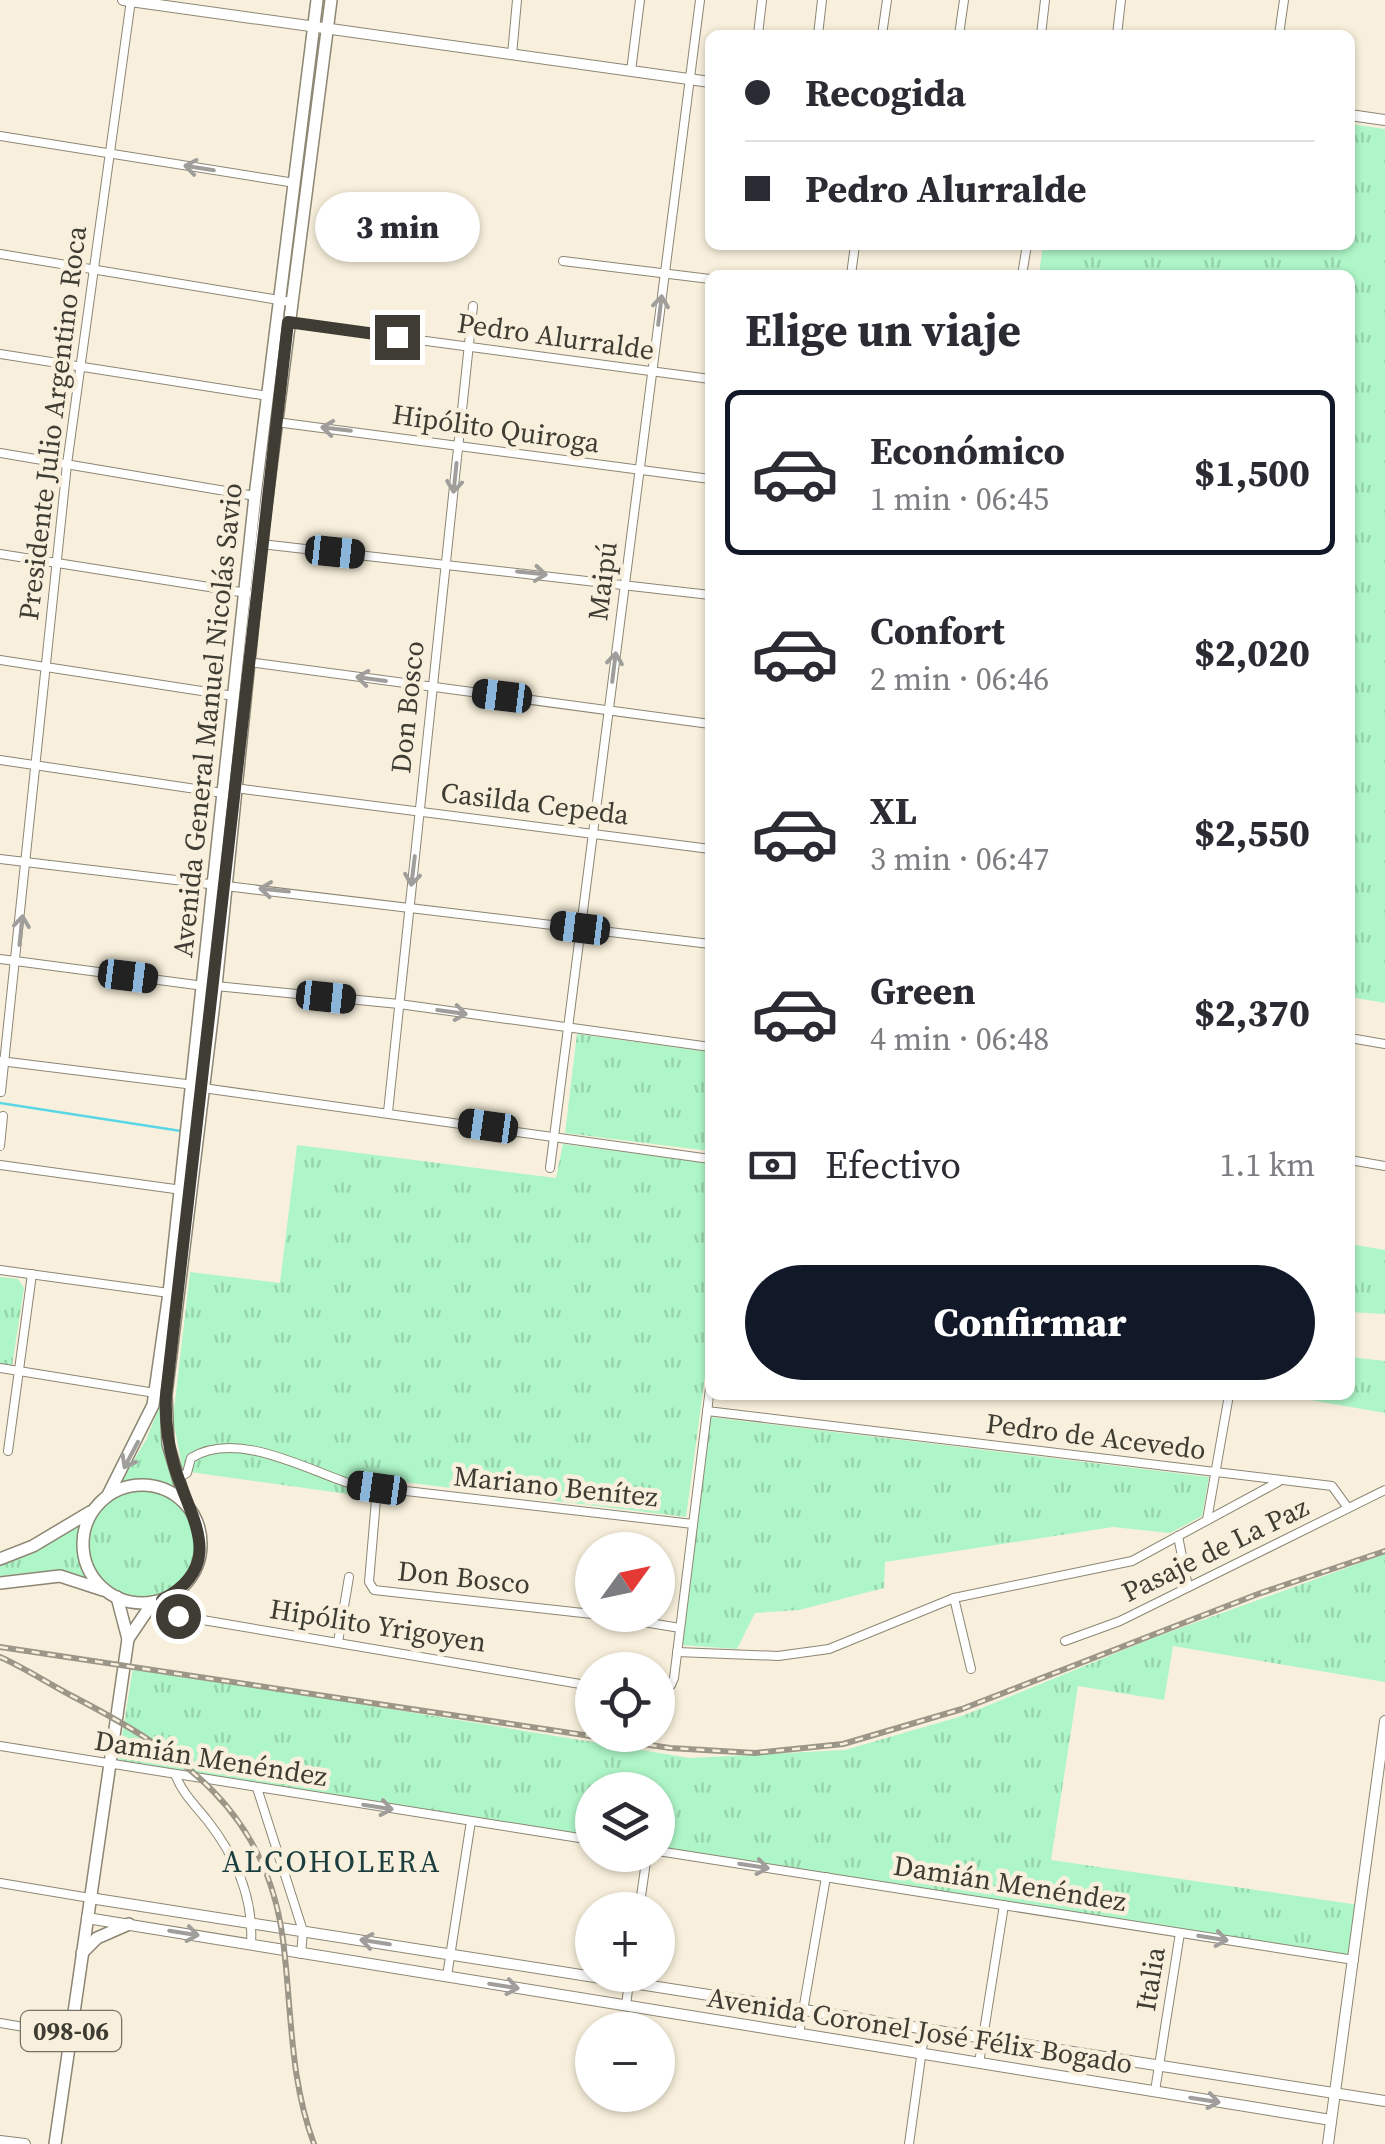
<!DOCTYPE html>
<html lang="es">
<meta charset="utf-8">
<style>
:root{--surface:#fff;--page:#f7f7f7;--text:#2b2b33;--muted:#7c7c81;--line:#e1e1e2;--accent:#111827}
body{margin:0;font-family:"Source Serif 4",serif;background:var(--page);color:var(--text);height:100vh;display:flex;flex-direction:column;font-size:38px;white-space:nowrap}
*{box-sizing:border-box;margin:0}
p{font-size:32px;color:var(--muted)}
.icon{flex:none;width:55px;height:55px;fill:none;stroke:currentColor;stroke-width:2;stroke-linecap:round;stroke-linejoin:round}
.map{position:relative;flex:1;overflow:hidden}
.side{position:absolute;left:705px;top:270px;width:650px;height:1130px;display:flex;flex-direction:column;background:var(--surface);border-radius:15px;box-shadow:0 2px 8px #0004}
.side>*{flex:none}
.hud{position:absolute;left:705px;top:30px;width:650px;height:220px;border-radius:15px;box-shadow:0 2px 8px #0004;display:grid;align-content:center;height:220px;padding:0 40px;background:var(--surface)}
.needle{width:65px;rotate:57deg}
.fabs{position:absolute;left:575px;top:1532px;display:grid;gap:20px}
.fabs a{display:grid;place-items:center;width:100px;height:100px;border-radius:50%;background:var(--surface);box-shadow:0 2px 8px #0004;font-size:50px}
.end{position:absolute;width:45px;height:45px;margin:-22px;border:12px solid #3f3c34;background:#fff;box-shadow:0 0 0 5px #fff}
.from{border-radius:50%}
.bubble{position:absolute;height:70px;border-radius:35px;background:var(--surface);box-shadow:0 2px 8px #0004;font-size:32px;font-weight:800;line-height:70px;text-align:center}
.car{position:absolute;width:30px;height:60px;margin:-30px -15px;border-radius:12px;box-shadow:0 0 8px 2px #0007;background:linear-gradient(#222 24%,#8ab4d8 0 40%,#222 0 76%,#8ab4d8 0 86%,#222 0)}
.hud b{display:flex;align-items:center;gap:35px;height:95px;font-size:38px}
.hud b+b{border-top:2px solid var(--line)}
.hud i{width:25px;height:25px;background:var(--text)}
ul{padding:0;list-style:none}
li{display:flex;align-items:center;gap:30px;height:165px;margin:0 20px 15px;padding:0 20px;border:5px solid transparent;border-radius:15px}
li div{flex:1}
li b{display:block;font-size:38px}
li em{font-style:normal;font-weight:800}
li.current{border-color:var(--accent)}
li>.icon{width:90px;height:90px;stroke-width:1.5}
h2{padding:0 40px;font-size:45px;line-height:120px}
.pay{display:flex;align-items:center;gap:25px;height:110px;padding:0 40px;font-size:38px}
.pay p{margin-inline-start:auto}
.action{display:flex;gap:20px;margin-top:auto;padding:20px 40px}
.action a{flex:1;height:115px;border-radius:60px;background:var(--accent);color:#fff;font-size:40px;font-weight:800;line-height:115px;text-align:center}
.map>svg:first-child{display:block}
</style>
<div class="map">
<svg width="1385" height="2144" viewBox="0 0 1385 2144">
<defs>
<pattern id="grass-tufts" width="24" height="20" patternUnits="userSpaceOnUse" patternTransform="scale(2.5)"><rect width="24" height="20" fill="#aef6c8"/><path d="M3 7l-1-3M5 7V3M7 7l1-3M15 17l-1-3M17 17v-4M19 17l1-3" fill="none" stroke="#97d4ac"/></pattern>
</defs>
<rect width="100%" height="100%" fill="#f8f0dc"/>
<g fill="url(#grass-tufts)">
<polygon points="1350,124 1385,129 1385,1003 1350,997 1350,275 1039,275 1043,245 1350,245"/>
<polygon points="577,1034 710,1052 710,1151 565,1133"/>
<polygon points="563,1144 710,1163 710,1339 686,1517 355,1476 348,1494 183,1471 173,1419 190,1272 280,1283 297,1145 556,1178"/>
<polygon points="1350,1244 1385,1250 1385,1314 1350,1312"/>
<polygon points="0,1277 18,1279 24,1288 12,1366 0,1367"/>
<polygon points="1350,1357 1385,1361 1385,1413 1282,1395 1350,1395"/>
<polygon points="160,1405 164,1450 177,1489 150,1481 118,1486 146,1440"/>
<polygon points="710,1417 1209,1477 1202,1516 1170,1533 1113,1527 885,1562 884,1588 799,1610 755,1613 737,1649 681,1645"/>
<circle cx="142" cy="1543" r="54"/>
<polygon points="79,1523 82,1560 94,1583 59,1570 0,1576 0,1565 29,1555"/>
<polygon points="1385,1554 1385,1682 1173,1646 1164,1700 1078,1686 1051,1860 1359,1905 1351,1955 658,1847 658,1790 592,1790 592,1837 118,1762 133,1667 690,1758 845,1750 962,1716 1153,1638"/>
</g>
<g fill="none" stroke-linecap="round" stroke-linejoin="round">
<polyline stroke="#5bd6e5" stroke-width="2.5" points="0,1103 181,1131"/>
<defs>
<g id="street">
<polyline points="758,35 762,0"/>
<polyline points="818,35 822,0"/>
<polyline points="882,35 887,0"/>
<polyline points="959,35 964,0"/>
<polyline points="1041,35 1045,0"/>
<polyline points="1117,35 1121,0"/>
<polyline points="1279,35 1284,0"/>
<polyline points="512,55 517,0"/>
<polyline points="631,71 640,0"/>
<polyline points="0,136 295,183"/>
<polyline points="0,254 291,302"/>
<polyline points="563,261 710,279"/>
<polyline points="851,275 855,245"/>
<polyline points="1022,275 1027,245"/>
<polyline points="277,321 710,379"/>
<polyline points="0,354 268,396"/>
<polyline points="276,422 710,479"/>
<polyline points="0,453 255,496"/>
<polyline points="261,544 710,595"/>
<polyline points="0,554 247,593"/>
<polyline points="0,660 234,696"/>
<polyline points="249,662 710,724"/>
<polyline points="0,760 223,793"/>
<polyline points="235,788 710,849"/>
<polyline points="0,859 710,944"/>
<polyline points="0,959 204,986"/>
<polyline points="216,986 399,1004 710,1047"/>
<polyline points="1350,1038 1385,1044"/>
<polyline points="0,1061 194,1085"/>
<polyline points="203,1088 710,1159"/>
<polyline points="1,1092 67,464 131,0"/>
<polyline points="388,1112 473,306"/>
<polyline points="0,1146 3,1116"/>
<polyline points="1350,1160 1385,1166"/>
<polyline points="0,1165 182,1190"/>
<polyline points="550,1168 700,0"/>
<polyline points="0,1270 169,1293"/>
<polyline points="0,1368 155,1393"/>
<polyline points="707,1411 1332,1486 1348,1508"/>
<polyline points="8,1451 32,1274"/>
<path d="M 178,1478 L 187,1473 L 191,1458 C 238,1429 309,1471 354,1485 L 693,1524"/>
<polyline points="377,1488 369,1582 374,1590 592,1614"/>
<polyline points="1207,1520 1229,1395"/>
<polyline points="1178,1536 1188,1587"/>
<polyline points="954,1598 971,1669"/>
<polyline points="162,1599 185,1617 592,1686"/>
<polyline points="601,1615 680,1628"/>
<polyline points="1065,1641 1120,1621 1385,1490"/>
<polyline points="338,1642 349,1577"/>
<polyline points="677,1652 778,1656 829,1649 954,1598 1132,1561 1278,1482"/>
<polyline points="658,1687 671,1685 674,1678 710,1388"/>
<polyline points="0,1746 592,1840"/>
<path d="M 175,1774 C 182,1793 195,1805 207,1820 C 236,1857 254,1897 251,1944"/>
<polyline points="257,1788 303,1931 301,1954"/>
<polyline points="658,1851 1354,1960"/>
<polyline points="0,1883 90,1898"/>
<polyline points="639,1910 647,1855"/>
<polyline points="447,1976 471,1821"/>
<polyline points="626,2005 630,1975"/>
<polyline points="0,2023 71,2035"/>
<polyline points="799,2034 826,1877"/>
<polyline points="979,2063 1004,1905"/>
<polyline points="1155,2091 1180,1933"/>
<polyline points="909,2144 925,2028"/>
</g>
<g id="secondary">
<polyline points="123,0 710,82"/>
<polyline points="1350,115 1385,120"/>
<polyline points="90,1898 1385,2101"/>
<polyline points="87,1918 1331,2120"/>
<polyline points="0,2141 25,2144"/>
<polyline points="1328,2144 1385,1721"/>
</g>
<g id="primary">
<circle cx="142" cy="1544" r="59"/>
<polyline points="108,1495 153,1405 169,1293 255,496 317,0"/>
<polyline points="186,1504 168,1444 166,1395 216,986 261,544 331,0"/>
<polyline points="0,1559 33,1546 90,1512"/>
<polyline points="0,1583 60,1576 103,1590"/>
<polyline points="128,1639 153,1602"/>
<polyline points="82,1953 97,1938 129,1924"/>
<polyline points="55,2144 128,1639 117,1597"/>
</g>
</defs>
<use href="#street" stroke="#8c8673" stroke-width="10"/>
<use href="#secondary" stroke="#8c8673" stroke-width="12"/>
<use href="#primary" stroke="#8c8673" stroke-width="14"/>
<use href="#street" stroke="#fff" stroke-width="8"/>
<use href="#secondary" stroke="#fff" stroke-width="10"/>
<use href="#primary" stroke="#fff" stroke-width="11"/>
<defs>
<g id="rail">
<polyline points="0,1647 670,1748 755,1753 843,1744 962,1709 1258,1594 1385,1551"/>
<path d="M 0,1657 C 25,1668 49,1684 74,1697 C 183,1754 266,1810 283,1940 C 292,2010 289,2077 314,2144"/>
</g>
</defs>
<use href="#rail" stroke="#9c9688" stroke-width="6"/>
<use href="#rail" stroke="#f8f0dc" stroke-width="2.5" stroke-dasharray="8" stroke-linecap="butt"/>
</g>
<defs><path id="oneway-shaft" d="M-6 0H5M1.5-3L5.5 0L1.5 3" fill="none" stroke-width="1.6" stroke-linecap="round" stroke-linejoin="round" transform="scale(2.5)"/></defs>
<g stroke="#9f9e9a">
<use href="#oneway-shaft" transform="translate(199 168) rotate(-171)"/>
<use href="#oneway-shaft" transform="translate(660 310) rotate(-83)"/>
<use href="#oneway-shaft" transform="translate(336 429) rotate(-173)"/>
<use href="#oneway-shaft" transform="translate(455 478) rotate(96)"/>
<use href="#oneway-shaft" transform="translate(532 573) rotate(6)"/>
<use href="#oneway-shaft" transform="translate(614 667) rotate(-83)"/>
<use href="#oneway-shaft" transform="translate(371 679) rotate(-172)"/>
<use href="#oneway-shaft" transform="translate(413 871) rotate(97)"/>
<use href="#oneway-shaft" transform="translate(274 890) rotate(-174)"/>
<use href="#oneway-shaft" transform="translate(21 930) rotate(-84)"/>
<use href="#oneway-shaft" transform="translate(452 1012) rotate(8)"/>
<use href="#oneway-shaft" transform="translate(131 1455) rotate(118)"/>
<use href="#oneway-shaft" transform="translate(378 1807) rotate(9)"/>
<use href="#oneway-shaft" transform="translate(754 1866) rotate(9)"/>
<use href="#oneway-shaft" transform="translate(184 1933) rotate(9)"/>
<use href="#oneway-shaft" transform="translate(1213 1938) rotate(9)"/>
<use href="#oneway-shaft" transform="translate(375 1942) rotate(-171)"/>
<use href="#oneway-shaft" transform="translate(504 1986) rotate(9)"/>
<use href="#oneway-shaft" transform="translate(1205 2100) rotate(9)"/>
</g>
<g fill="none" stroke-linecap="round" stroke-linejoin="round">
<path stroke="#3f3c34" stroke-width="12" d="M 178,1616 L 162,1600 C 229,1564 189,1517 174,1465 C 167,1441 165,1420 166,1395 L 288,322 L 397,337"/>
</g>
<g text-anchor="middle" stroke-width="9" stroke-linejoin="round" paint-order="stroke">
<rect fill="#f8f0dc" stroke="#767266" stroke-width="2.5" x="21" y="2011" width="100" height="40" rx="8"/>
<g font-size="25" font-weight="bold" fill="#3f3c34">
<text x="71" y="2040">098-06</text>
</g>
<g font-size="28" fill="#3f3c34" stroke="#f8f0dc">
<text transform="translate(556 336) rotate(8)" y="10">Pedro Alurralde</text>
<text transform="translate(52 423) rotate(-83)" y="10">Presidente Julio Argentino Roca</text>
<text transform="translate(496 428) rotate(8)" y="10">Hipólito Quiroga</text>
<text transform="translate(602 581) rotate(-83)" y="10">Maipú</text>
<text transform="translate(407 707) rotate(-84)" y="10">Don Bosco</text>
<text transform="translate(207 720) rotate(-84)" y="10">Avenida General Manuel Nicolás Savio</text>
<text transform="translate(535 803) rotate(7)" y="10">Casilda Cepeda</text>
<text transform="translate(1096 1436) rotate(7)" y="10">Pedro de Acevedo</text>
<text transform="translate(556 1486) rotate(6)" y="10">Mariano Benítez</text>
<text transform="translate(1215 1549) rotate(-26)" y="10">Pasaje de La Paz</text>
<text transform="translate(464 1577) rotate(6)" y="10">Don Bosco</text>
<text transform="translate(378 1625) rotate(9)" y="10">Hipólito Yrigoyen</text>
<text transform="translate(211 1758) rotate(9)" y="10">Damián Menéndez</text>
<text transform="translate(1010 1883) rotate(9)" y="10">Damián Menéndez</text>
<text transform="translate(1150 1979) rotate(-81)" y="10">Italia</text>
<text transform="translate(920 2030) rotate(9)" y="10">Avenida Coronel José Félix Bogado</text>
</g>
<g font-size="30" letter-spacing="2.5" fill="#1b3d3f" stroke="#f8f0dc">
<text x="332" y="1872">ALCOHOLERA</text>
</g>
</g>
</svg>
<div class="fabs">
<a><svg class="needle" viewBox="-14 -14 28 28"><path d="M0-13l5 13h-10z" fill="#e53935"/><path d="M0 13l5-13h-10z" fill="#7c7c81"/></svg></a>
<a><svg class="icon" aria-label="locate" viewBox="0 0 24 24"><circle cx="12" cy="12" r="6"/><path d="M12 2v4M12 18v4M2 12h4M18 12h4"/></svg></a>
<a><svg class="icon" aria-label="layers" viewBox="0 0 24 24"><path d="M12 4l9 5-9 5-9-5zM3 14l9 5 9-5"/></svg></a>
<a>+</a>
<a>−</a>
</div>
<i class="end from" style="left:178px;top:1616px"></i>
<i class="end" style="left:397px;top:337px"></i>
<div class="bubble" style="left:315px;top:192px;width:165px">3 min</div>
<i class="car" style="left:335px;top:552px;rotate:96deg"></i>
<i class="car" style="left:502px;top:696px;rotate:277deg"></i>
<i class="car" style="left:580px;top:928px;rotate:277deg"></i>
<i class="car" style="left:128px;top:976px;rotate:97deg"></i>
<i class="car" style="left:326px;top:997px;rotate:96deg"></i>
<i class="car" style="left:488px;top:1126px;rotate:278deg"></i>
<i class="car" style="left:377px;top:1488px;rotate:278deg"></i>
<div class="hud">
<b><i class="from"></i>Recogida</b>
<b><i></i>Pedro Alurralde</b>
</div>
<section class="side">
<h2>Elige un viaje</h2>
<ul>
<li class="current"><svg class="icon" aria-label="car" viewBox="0 0 24 24"><path d="M5 17H2v-5l4-1 3-4h7l3 4 3 1v5h-3M9 17h6M6 11h13"/><circle cx="7" cy="17" r="2"/><circle cx="17" cy="17" r="2"/></svg><div><b>Económico</b><p>1 min · 06:45</p></div><em>$1,500</em></li>
<li><svg class="icon" aria-label="car" viewBox="0 0 24 24"><path d="M5 17H2v-5l4-1 3-4h7l3 4 3 1v5h-3M9 17h6M6 11h13"/><circle cx="7" cy="17" r="2"/><circle cx="17" cy="17" r="2"/></svg><div><b>Confort</b><p>2 min · 06:46</p></div><em>$2,020</em></li>
<li><svg class="icon" aria-label="car" viewBox="0 0 24 24"><path d="M5 17H2v-5l4-1 3-4h7l3 4 3 1v5h-3M9 17h6M6 11h13"/><circle cx="7" cy="17" r="2"/><circle cx="17" cy="17" r="2"/></svg><div><b>XL</b><p>3 min · 06:47</p></div><em>$2,550</em></li>
<li><svg class="icon" aria-label="car" viewBox="0 0 24 24"><path d="M5 17H2v-5l4-1 3-4h7l3 4 3 1v5h-3M9 17h6M6 11h13"/><circle cx="7" cy="17" r="2"/><circle cx="17" cy="17" r="2"/></svg><div><b>Green</b><p>4 min · 06:48</p></div><em>$2,370</em></li>
</ul>
<div class="pay"><svg class="icon" aria-label="cash" viewBox="0 0 24 24"><path d="M3 7h18v10H3z"/><circle cx="12" cy="12" r="2"/></svg>Efectivo<p>1.1 km</p></div>
<div class="action"><a>Confirmar</a></div>
</section>
</div>
